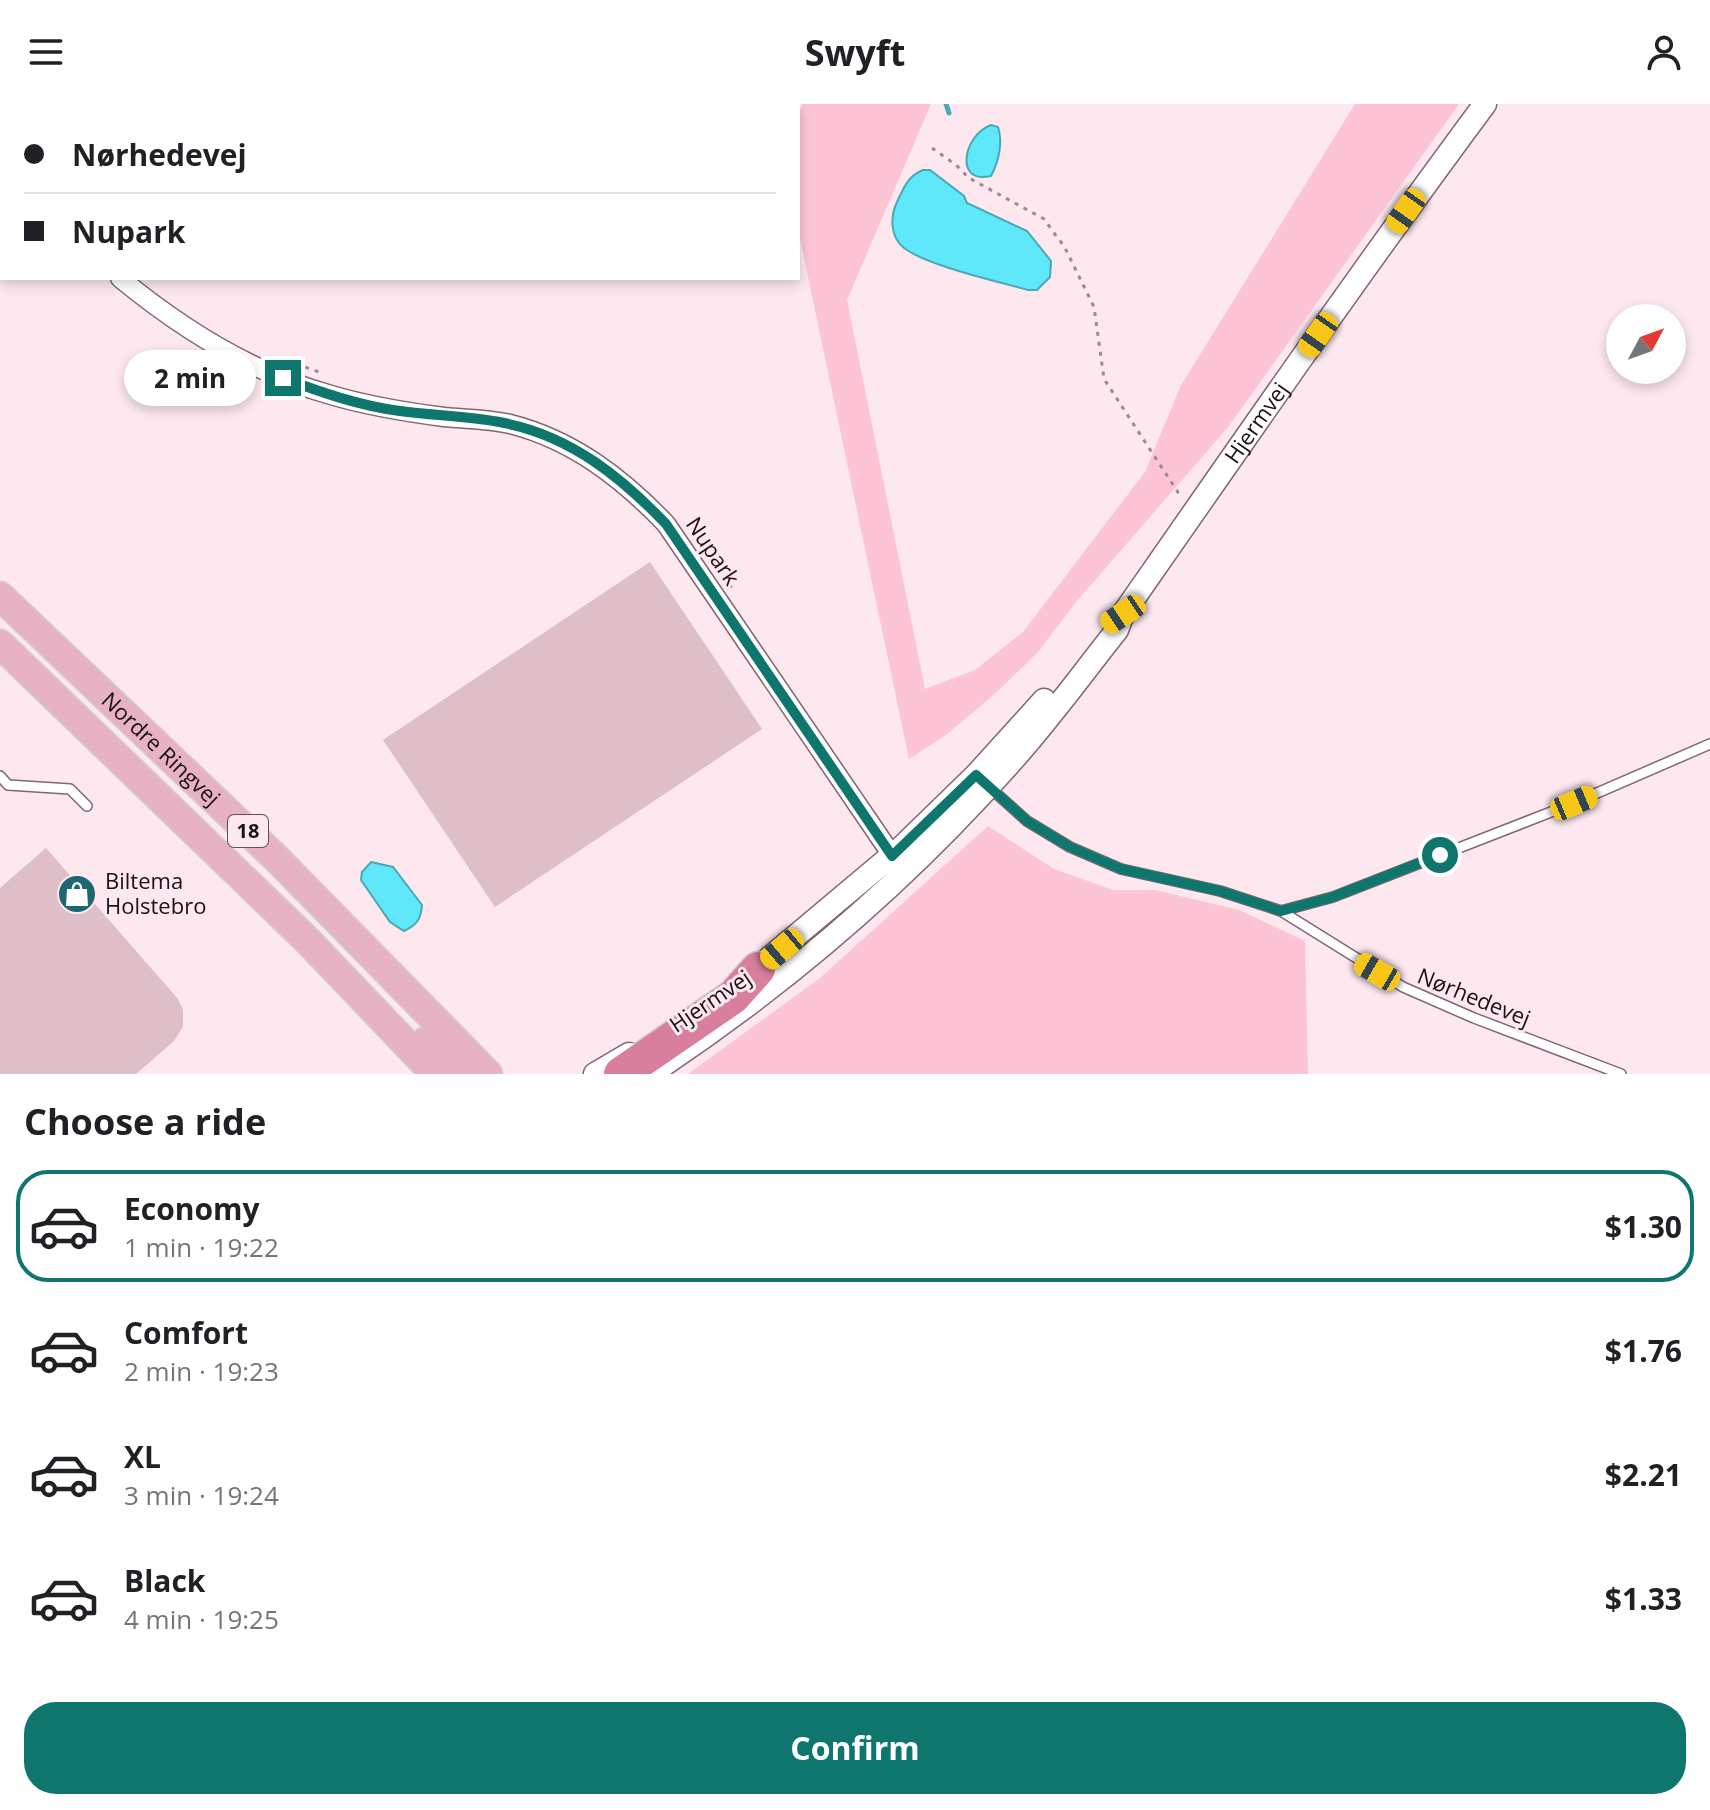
<!DOCTYPE html>
<meta charset="utf-8">
<style>
:root{--surface:#fff;--page:#f6f6f6;--text:#202124;--muted:#757577;--line:#e0e0e0;--accent:#0f766e}
body{margin:0;font-family:"Open Sans",sans-serif;background:var(--page);color:var(--text);height:100vh;display:flex;flex-direction:column;font-size:30px;white-space:nowrap}
*{box-sizing:border-box;margin:0}
p{font-size:26px;color:var(--muted)}
.icon{flex:none;width:44px;height:44px;fill:none;stroke:currentColor;stroke-width:2;stroke-linecap:round;stroke-linejoin:round}
.map{position:relative;height:970px;overflow:hidden}
.sheet{display:flex;flex-direction:column;background:var(--surface);flex:1}
.sheet>*{flex:none}
.guide{position:absolute;left:0px;top:0px;width:800px;height:176px;box-shadow:0 4px 12px #0003;display:grid;align-content:center;height:176px;padding:0 24px;background:var(--surface)}
.needle{width:52px;rotate:49deg}
.buttons{position:absolute;left:1606px;top:200px;display:grid;gap:16px}
.buttons a{display:grid;place-items:center;width:80px;height:80px;border-radius:50%;background:var(--surface);box-shadow:0 4px 12px #0003;font-size:40px}
.end{position:absolute;width:36px;height:36px;margin:-18px;border:10px solid #0f766e;background:#fff;box-shadow:0 0 0 4px #fff}
.from{border-radius:50%}
.bubble{position:absolute;height:56px;border-radius:28px;background:var(--surface);box-shadow:0 4px 12px #0003;font-size:26px;font-weight:700;line-height:56px;text-align:center}
.car{position:absolute;width:24px;height:48px;margin:-24px -12px;border-radius:10px;box-shadow:0 0 6px 2px #0007;background:linear-gradient(#f5c518 24%,#345 0 40%,#f5c518 0 76%,#345 0 86%,#f5c518 0)}
.guide b{display:flex;align-items:center;gap:28px;height:76px;font-size:30px}
.guide b+b{border-top:2px solid var(--line)}
.guide i{width:20px;height:20px;background:var(--text)}
ul{padding:0;list-style:none}
li{display:flex;align-items:center;gap:24px;height:112px;margin:0 16px 12px;padding:0 8px;border:4px solid transparent;border-radius:32px}
li div{flex:1}
li b{display:block;font-size:30px}
li em{font-style:normal;font-weight:700}
li.on{border-color:var(--accent)}
li>.icon{width:72px;height:72px;stroke-width:1.5}
h2{padding:0 24px;font-size:36px;line-height:96px}
.cta{display:flex;gap:16px;margin-top:auto;padding:16px 24px}
.cta a{flex:1;height:92px;border-radius:32px;background:var(--accent);color:#fff;font-size:32px;font-weight:700;line-height:92px;text-align:center}
header{display:flex;justify-content:space-between;align-items:center;height:104px;padding:0 24px;background:var(--surface);font-size:36px;font-weight:700}
.map>svg:first-child{display:block}
</style>
<header><svg class="icon" aria-label="menu" viewBox="0 0 24 24"><path d="M4 6h16M4 12h16M4 18h16"/></svg>Swyft<svg class="icon" aria-label="person" viewBox="0 0 24 24"><circle cx="12" cy="8" r="4"/><path d="M4 21q1-7 8-7t8 7"/></svg></header>
<div class="map">
<svg width="1710" height="970" viewBox="0 0 1710 970">
<rect width="100%" height="100%" fill="#fce8ee"/>
<g fill="#fdc4d5">
<polygon points="803,0 931,0 847,196 925,585 975,566 1023,528 1145,368 1180,283 1355,0 1459,0 1229,322 1077,497 1037,549 997,588 946,631 909,655 798,125 798,10"/>
<polygon points="988,722 1054,765 1113,786 1155,786 1239,806 1305,837 1308,970 688,970 820,874"/>
</g>
<g fill="#5fe8fa" stroke="#4ba8b5" stroke-width="2">
<polygon points="319,0 493,0 321,2"/>
<path d="M 991,21 L 998,23 C 1003,38 999,57 991,72 C 954,81 963,31 991,21 Z"/>
<path d="M 923,66 L 930,66 L 964,92 L 967,99 L 1027,127 L 1051,157 L 1050,173 L 1037,186 L 1028,186 C 997,177 928,162 904,144 C 890,133 890,113 897,98 C 904,83 908,72 923,66 Z"/>
<path d="M 371,758 L 393,763 L 422,801 C 421,815 417,821 404,827 L 390,818 L 361,776 L 362,768 Z"/>
</g>
<g fill="none" stroke-linecap="round" stroke-linejoin="round">
<g stroke="#4ba8b5" stroke-width="5">
<polyline points="166,0 170,2"/>
<polyline points="946,0 949,9"/>
<polyline points="568,2 570,0"/>
</g>
</g>
<g fill="#debec7">
<polygon points="650,458 762,625 495,803 383,636"/>
<polygon points="46,744 178,895 183,906 183,923 174,937 136,970 0,970 0,784"/>
</g>
<g fill="none" stroke-linecap="round" stroke-linejoin="round">
<defs>
<g id="service">
<polyline points="212,0 215,2"/>
<polyline points="0,672 8,681 70,685 87,702"/>
<polyline points="988,682 1027,717 1070,743 1121,765 1220,787 1281,807"/>
<polyline points="1621,970 1474,914 1403,883 1281,807 1333,793 1574,699 1710,640"/>
</g>
<g id="minor">
<polyline points="0,23 2,26"/>
<path d="M 120,174 C 183,226 252,269 331,291 C 368,302 405,308 444,313 C 465,315 489,315 510,320 C 573,336 622,374 666,420 L 898,760"/>
</g>
<g id="tertiary">
<polyline points="748,872 903,742 976,671 1044,596"/>
<polyline points="595,970 629,950"/>
<path id="s1" d="M 650,970 C 783,882 905,778 1011,658 C 1049,616 1082,570 1117,526 L 1123,510 C 1242,339 1361,167 1485,0"/>
</g>
<g id="primary">
<path id="s2" d="M 0,492 L 277,755 L 488,970"/>
<polyline points="0,540 307,836 435,970"/>
<polyline points="426,937 459,970"/>
</g>
<polyline id="motorway" points="621,970 733,893 758,865"/>
</defs>
<use href="#service" stroke="#82666e" stroke-width="12"/>
<use href="#minor" stroke="#82666e" stroke-width="21"/>
<use href="#tertiary" stroke="#82666e" stroke-width="25"/>
<use href="#primary" stroke="#d2d0d0" stroke-width="31"/>
<use href="#motorway" stroke="#d2d0d0" stroke-width="37"/>
<g stroke="#9b8b90" stroke-width="3" stroke-dasharray="4 6" stroke-linecap="butt">
<polyline points="5,0 7,2"/>
<polyline points="932,44 956,61 969,74 1044,115 1054,129 1064,142 1094,203 1104,275 1181,393"/>
<polyline points="0,56 2,59"/>
<polyline points="277,253 319,268"/>
<polyline points="695,431 734,487"/>
</g>
<use href="#service" stroke="#fff" stroke-width="9"/>
<use href="#minor" stroke="#fff" stroke-width="18"/>
<use href="#tertiary" stroke="#fff" stroke-width="22"/>
<use href="#primary" stroke="#e7b2c4" stroke-width="28"/>
<use href="#motorway" stroke="#d77f9d" stroke-width="34"/>
</g>
<g fill="none" stroke-linecap="round" stroke-linejoin="round">
<path stroke="#0f766e" stroke-width="10" d="M 283,274 C 320,288 360,302 400,307 C 436,312 474,312 509,320 C 573,334 622,374 666,420 L 892,752 L 976,671 L 1027,717 L 1070,743 L 1121,765 L 1220,787 L 1281,807 L 1333,793 L 1440,751"/>
</g>
<defs>
<symbol id="shop-disc" viewBox="-11 -11 22 22"><circle r="9.5" fill="#1c6771" stroke="#fce8ee"/><path d="M-5-2.5h2.3a2.7 3.5 0 0 1 5.4 0H5L5.5 6h-11ZM-1.5-2.5h3a1.5 2.3 0 0 0-3 0Z" fill="#fff"/></symbol>
</defs>
<g fill-rule="evenodd">
<use href="#shop-disc" x="55" y="768" width="44" height="44"/>
</g>
<g text-anchor="middle" stroke-width="6" stroke-linejoin="round" paint-order="stroke">
<rect fill="#fce8ee" stroke="#5f5256" stroke-width="2" x="228" y="711" width="40" height="32" rx="6"/>
<g font-size="20" font-weight="bold" fill="#1c1215">
<text x="248" y="734">18</text>
</g>
<g font-size="22" fill="#1c1215" stroke="#fce8ee">
<text dy="8" stroke="none"><textPath href="#s1" startOffset="898">Hjermvej</textPath></text>
<text transform="translate(713 447) rotate(56)" y="8">Nupark</text>
<text dy="8" stroke="none"><textPath href="#s2" startOffset="222">Nordre Ringvej</textPath></text>
<text transform="translate(1474 893) rotate(22)" y="8">Nørhedevej</text>
<text transform="translate(710 897) rotate(-34)" y="8">Hjermvej</text>
</g>
<g font-size="22" fill="#1c1215" stroke="#fce8ee" text-anchor="start">
<text x="105" y="785">Biltema<tspan x="105" dy="25">Holstebro</tspan></text>
</g>
</g>
</svg>
<div class="buttons">
<a><svg class="needle" viewBox="-14 -14 28 28"><path d="M0-13l5 13h-10z" fill="#e53935"/><path d="M0 13l5-13h-10z" fill="#757577"/></svg></a>
</div>
<i class="end from" style="left:1440px;top:751px"></i>
<i class="end" style="left:283px;top:274px"></i>
<div class="bubble" style="left:124px;top:246px;width:132px">2 min</div>
<i class="car" style="left:1406px;top:107px;rotate:215deg"></i>
<i class="car" style="left:1318px;top:231px;rotate:215deg"></i>
<i class="car" style="left:1123px;top:510px;rotate:236deg"></i>
<i class="car" style="left:1574px;top:699px;rotate:67deg"></i>
<i class="car" style="left:782px;top:845px;rotate:230deg"></i>
<i class="car" style="left:1377px;top:868px;rotate:300deg"></i>
<div class="guide">
<b><i class="from"></i>Nørhedevej</b>
<b><i></i>Nupark</b>
</div>
</div>
<section class="sheet">
<h2>Choose a ride</h2>
<ul>
<li class="on"><svg class="icon" aria-label="car" viewBox="0 0 24 24"><path d="M5 17H2v-5l4-1 3-4h7l3 4 3 1v5h-3M9 17h6M6 11h13"/><circle cx="7" cy="17" r="2"/><circle cx="17" cy="17" r="2"/></svg><div><b>Economy</b><p>1 min · 19:22</p></div><em>$1.30</em></li>
<li><svg class="icon" aria-label="car" viewBox="0 0 24 24"><path d="M5 17H2v-5l4-1 3-4h7l3 4 3 1v5h-3M9 17h6M6 11h13"/><circle cx="7" cy="17" r="2"/><circle cx="17" cy="17" r="2"/></svg><div><b>Comfort</b><p>2 min · 19:23</p></div><em>$1.76</em></li>
<li><svg class="icon" aria-label="car" viewBox="0 0 24 24"><path d="M5 17H2v-5l4-1 3-4h7l3 4 3 1v5h-3M9 17h6M6 11h13"/><circle cx="7" cy="17" r="2"/><circle cx="17" cy="17" r="2"/></svg><div><b>XL</b><p>3 min · 19:24</p></div><em>$2.21</em></li>
<li><svg class="icon" aria-label="car" viewBox="0 0 24 24"><path d="M5 17H2v-5l4-1 3-4h7l3 4 3 1v5h-3M9 17h6M6 11h13"/><circle cx="7" cy="17" r="2"/><circle cx="17" cy="17" r="2"/></svg><div><b>Black</b><p>4 min · 19:25</p></div><em>$1.33</em></li>
</ul>
<div class="cta"><a>Confirm</a></div>
</section>
